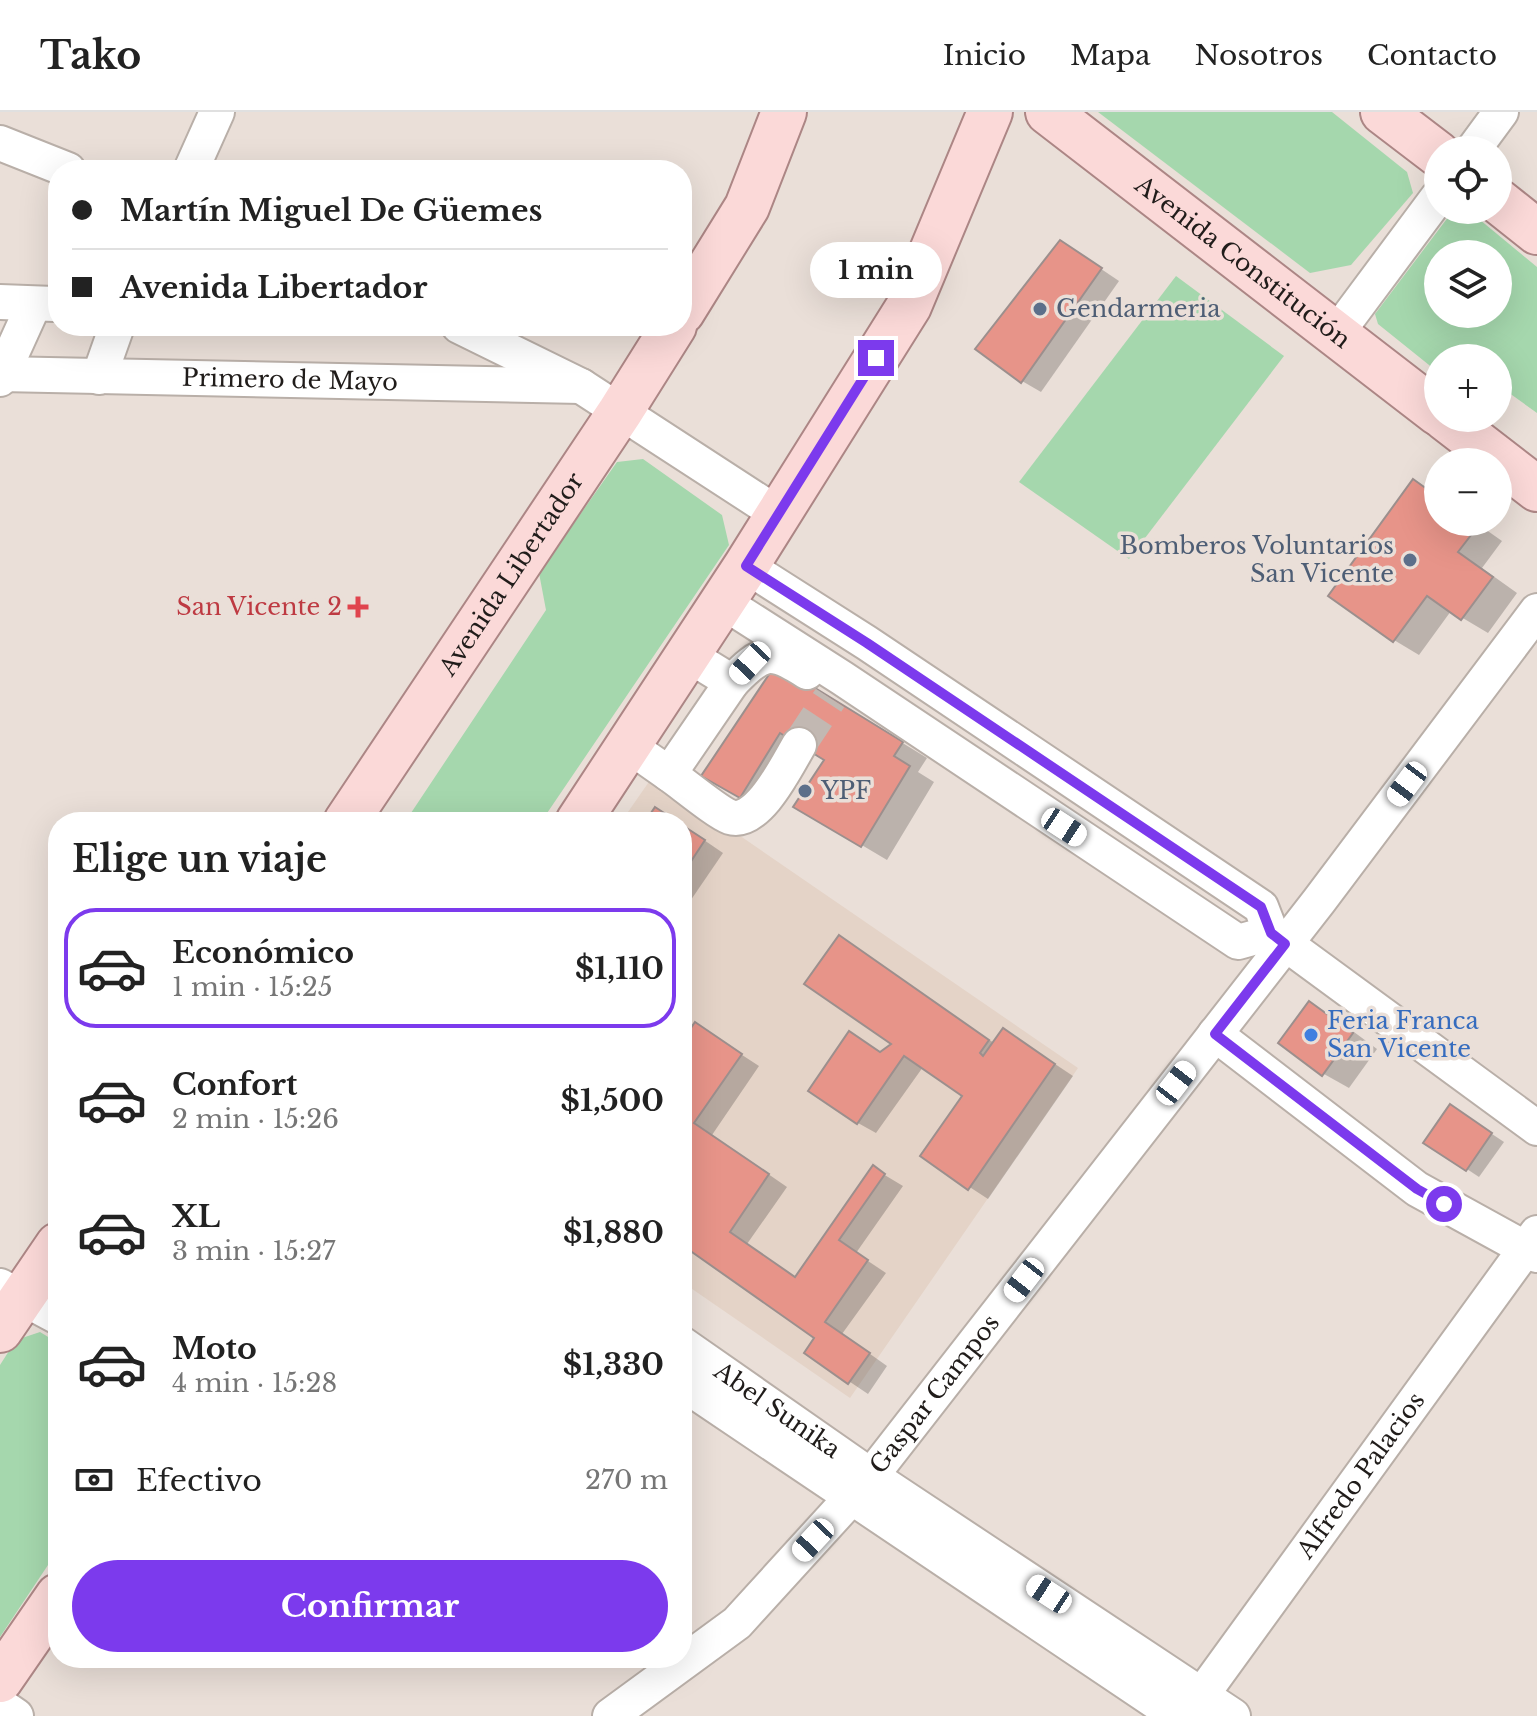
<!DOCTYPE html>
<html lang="es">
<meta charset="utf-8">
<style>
:root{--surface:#fff;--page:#f6f6f6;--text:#222;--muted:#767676;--line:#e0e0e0;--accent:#7c3aed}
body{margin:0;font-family:"Libre Baskerville",serif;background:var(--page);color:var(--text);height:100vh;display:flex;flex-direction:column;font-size:30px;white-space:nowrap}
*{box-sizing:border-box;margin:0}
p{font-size:26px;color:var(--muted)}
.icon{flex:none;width:44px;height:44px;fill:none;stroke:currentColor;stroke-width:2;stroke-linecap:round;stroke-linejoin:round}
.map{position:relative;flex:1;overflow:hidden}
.details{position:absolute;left:48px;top:700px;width:644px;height:856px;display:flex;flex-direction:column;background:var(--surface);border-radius:32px;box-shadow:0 8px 32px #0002}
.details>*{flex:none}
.top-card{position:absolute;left:48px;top:48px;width:644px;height:176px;border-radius:32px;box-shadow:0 8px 32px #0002;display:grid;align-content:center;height:176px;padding:0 24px;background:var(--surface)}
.controls{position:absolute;left:1424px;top:24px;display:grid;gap:16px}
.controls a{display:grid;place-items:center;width:88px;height:88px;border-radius:50%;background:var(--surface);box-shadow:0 8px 32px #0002;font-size:40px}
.end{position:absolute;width:36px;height:36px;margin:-18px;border:10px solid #7c3aed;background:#fff;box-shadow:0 0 0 4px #fff}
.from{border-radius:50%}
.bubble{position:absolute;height:56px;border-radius:28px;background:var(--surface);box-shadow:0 8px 32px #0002;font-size:26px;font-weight:700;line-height:56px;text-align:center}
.car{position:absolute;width:24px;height:48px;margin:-24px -12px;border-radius:10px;box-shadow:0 0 6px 2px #0007;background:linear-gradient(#fff 24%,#345 0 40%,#fff 0 76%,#345 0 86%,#fff 0)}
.top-card b{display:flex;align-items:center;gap:28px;height:76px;font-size:30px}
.top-card b+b{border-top:2px solid var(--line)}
.top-card i{width:20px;height:20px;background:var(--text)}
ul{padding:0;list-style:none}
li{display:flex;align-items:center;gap:24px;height:120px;margin:0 16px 12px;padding:0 8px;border:4px solid transparent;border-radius:32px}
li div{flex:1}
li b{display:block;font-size:30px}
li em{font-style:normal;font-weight:700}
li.selected{border-color:var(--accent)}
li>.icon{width:72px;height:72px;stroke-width:1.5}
h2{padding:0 24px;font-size:36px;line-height:96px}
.pay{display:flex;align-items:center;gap:20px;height:88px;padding:0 24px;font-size:30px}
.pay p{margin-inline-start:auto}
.primary-button{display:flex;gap:16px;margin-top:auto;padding:16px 24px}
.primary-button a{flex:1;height:92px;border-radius:48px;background:var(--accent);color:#fff;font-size:32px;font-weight:700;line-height:92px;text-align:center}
header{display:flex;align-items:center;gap:48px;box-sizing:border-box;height:112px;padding:0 40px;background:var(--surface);border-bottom:2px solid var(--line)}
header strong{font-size:38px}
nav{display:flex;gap:44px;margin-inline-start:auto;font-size:28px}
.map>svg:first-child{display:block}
</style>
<header>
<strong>Tako</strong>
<nav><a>Inicio</a><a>Mapa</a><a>Nosotros</a><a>Contacto</a></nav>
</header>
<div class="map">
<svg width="1537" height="1604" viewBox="0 0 1537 1604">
<rect width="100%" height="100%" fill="#eadfd8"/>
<polygon fill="#e4d3c7" points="653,664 1078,956 850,1286 682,1170 682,710 621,710"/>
<g fill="#a5d7ad" fill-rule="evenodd">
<polygon points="1098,0 1332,0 1407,60 1413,81 1351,153 1310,161"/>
<path d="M 1458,98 L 1468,98 L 1537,155 L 1537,301 L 1498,273 L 1498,246 L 1438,246 L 1438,256 L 1434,257 L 1378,212 L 1375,202 L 1449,104 ZM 1438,142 L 1498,142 L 1498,202 L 1438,202 Z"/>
<polygon points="1176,164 1284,244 1129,447 1019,370"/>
<polygon points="643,347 722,403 729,433 541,710 405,710 546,498 539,461 617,350"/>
<polygon points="40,1220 58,1231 58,1438 0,1525 0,1253 16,1228"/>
</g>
<g fill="#0003">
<polygon points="1061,130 1119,169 1041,280 1022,269"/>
<polygon points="1414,370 1438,384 1438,410 1475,410 1502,429 1482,456 1517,481 1488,521 1451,499 1419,543 1394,528"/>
<polygon points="802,569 927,646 918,660 934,670 887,748 796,694 827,647 806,634 766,699 704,663"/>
<polygon points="682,713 723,741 682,801"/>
<polygon points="840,826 994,931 1022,930 1073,964 988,1087 922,1044 965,983 923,955 876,1021 858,1011 882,942 894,932"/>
<polygon points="1309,891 1335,906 1377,937 1349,976 1324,962 1280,930"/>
<polygon points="696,913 759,954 712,1023 787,1075 747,1132 797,1166 873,1056 903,1074 856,1141 886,1161 842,1222 887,1254 868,1282 807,1241 817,1226 682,1130 682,933"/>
<polygon points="1462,1002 1504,1030 1479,1065 1426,1030"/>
</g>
<g fill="#e79489" stroke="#9c8f8d" stroke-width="2">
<polygon points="1060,128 1102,156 1021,271 975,237"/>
<polygon points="1413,367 1438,385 1438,410 1473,410 1478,414 1458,440 1493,465 1461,508 1427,484 1393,530 1328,484"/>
<polygon points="776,552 903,630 894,644 910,654 861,735 793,695 824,648 780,621 740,686 701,664"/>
<polygon points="655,695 678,710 645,710"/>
<polygon points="682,713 705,728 682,763"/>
<polygon points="839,823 989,928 980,941 983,944 1003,916 1055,952 968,1078 920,1044 962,984 904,944 857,1012 808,979 849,919 880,940 891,932 804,872"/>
<polygon points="1309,889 1353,921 1322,964 1278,931"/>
<polygon points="695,910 742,942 694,1011 769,1062 730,1120 795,1165 873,1053 885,1062 839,1128 868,1148 825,1210 870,1241 848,1272 804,1241 814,1226 682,1133 682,929"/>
<polygon points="1450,992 1492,1021 1466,1059 1423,1031"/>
</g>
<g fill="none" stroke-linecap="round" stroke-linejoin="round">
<polyline stroke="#c2b8b2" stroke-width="34" stroke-dasharray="34 17" stroke-linecap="butt" points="799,633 830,586"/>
<defs>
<g id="minor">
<polyline points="0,31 68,58"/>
<polyline points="1473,38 1501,0"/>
<polyline points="191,58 217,0"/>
<polyline points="0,190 54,192"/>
<polyline points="459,214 581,274 778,402"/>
<polyline points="1336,222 1438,85"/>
<path id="s1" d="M 0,262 L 581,274"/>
<polyline points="99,265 117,214"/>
<polyline points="0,267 34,192"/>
<polyline points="746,454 867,531 1261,795 1271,821 1537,1016"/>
<polyline points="723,490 842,566 1238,830 1271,821"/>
<path d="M 732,570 C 762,539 770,536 807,560"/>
<polyline points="629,634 669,662 732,570 688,543"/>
<path d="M 669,662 C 682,671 718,701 730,705 C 758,714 787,653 799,633"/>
<polyline points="1215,922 1417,1077 1537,1143"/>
<polyline points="0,1174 58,1205"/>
<path id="s2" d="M 682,1232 L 871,1364 L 1233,1604"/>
<polyline points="682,1271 1177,1604"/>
<polyline points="0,1593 16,1604"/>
<path id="s3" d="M 610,1604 L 737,1511 L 871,1364 L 1319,789 L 1537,499"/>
<path id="s4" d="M 1182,1604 L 1201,1584 L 1537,1121"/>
</g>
<g id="major">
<path id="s5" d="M 1048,0 L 1438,301"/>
<polyline points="1383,0 1438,42"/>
<polyline points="1498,89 1537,120"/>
<polyline points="682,200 747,95 784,0"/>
<polyline points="1445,306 1537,377"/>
<path id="s6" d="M 346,710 L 620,300 L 674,214"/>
<polyline points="578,710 746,454 909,194 990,0"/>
<polyline points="0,1218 58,1133"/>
<polyline points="0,1568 58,1484"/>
</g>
</defs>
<use href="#minor" stroke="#b9afa8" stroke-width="38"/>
<use href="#major" stroke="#ac8685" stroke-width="48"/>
<use href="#minor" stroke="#fff" stroke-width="34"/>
<use href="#major" stroke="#fbd9d8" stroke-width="44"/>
</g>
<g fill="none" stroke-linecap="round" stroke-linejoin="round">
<polyline stroke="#7c3aed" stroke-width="10" points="876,246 746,454 867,531 1261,795 1271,821 1285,832 1215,922 1417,1077 1444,1092"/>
</g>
<g fill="#5c6f8a" stroke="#eadfd8" stroke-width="3">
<circle cx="1040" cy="197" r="8"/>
<circle cx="1410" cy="448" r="8"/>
<circle cx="805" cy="679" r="8"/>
</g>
<path fill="#e0444e" stroke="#eadfd8" stroke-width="3" d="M354 483h8v8h8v8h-8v8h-8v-8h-8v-8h8z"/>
<circle fill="#3f7fe0" stroke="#eadfd8" stroke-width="3" cx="1311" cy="923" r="8"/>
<g text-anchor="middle" stroke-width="7" stroke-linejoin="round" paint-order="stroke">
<g font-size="24" fill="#201c1a" stroke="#eadfd8">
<text dy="8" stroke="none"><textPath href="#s5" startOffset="246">Avenida Constitución</textPath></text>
<text dy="8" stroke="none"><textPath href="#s1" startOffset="290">Primero de Mayo</textPath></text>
<text dy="8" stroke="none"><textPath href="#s6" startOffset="298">Avenida Libertador</textPath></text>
<text dy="8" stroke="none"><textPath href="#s3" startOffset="460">Gaspar Campos</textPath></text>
<text dy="8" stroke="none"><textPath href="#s2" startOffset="116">Abel Sunika</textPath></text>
<text dy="8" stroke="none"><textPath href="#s4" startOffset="300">Alfredo Palacios</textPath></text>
</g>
<g font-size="24" fill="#4e5e75" stroke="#eadfd8" text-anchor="start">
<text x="1056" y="205">Gendarmeria</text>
<text x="1394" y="442" text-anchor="end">Bomberos Voluntarios<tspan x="1394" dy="28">San Vicente</tspan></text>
<text x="821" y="687">YPF</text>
</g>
<g font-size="24" fill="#be3a42" stroke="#eadfd8" text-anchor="end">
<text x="342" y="503">San Vicente 2</text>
</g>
<g font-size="24" fill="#366cbe" stroke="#eadfd8" text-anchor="start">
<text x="1327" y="917">Feria Franca<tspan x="1327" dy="28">San Vicente</tspan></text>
</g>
</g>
</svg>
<div class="controls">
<a><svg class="icon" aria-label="locate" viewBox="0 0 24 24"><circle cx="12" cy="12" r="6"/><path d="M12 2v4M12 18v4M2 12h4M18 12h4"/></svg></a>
<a><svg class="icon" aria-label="layers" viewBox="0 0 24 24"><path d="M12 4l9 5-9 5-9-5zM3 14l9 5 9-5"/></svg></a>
<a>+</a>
<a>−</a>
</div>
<i class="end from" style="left:1444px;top:1092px"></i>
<i class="end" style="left:876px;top:246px"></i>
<div class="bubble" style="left:810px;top:130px;width:132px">1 min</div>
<i class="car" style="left:750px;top:551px;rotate:223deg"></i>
<i class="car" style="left:1407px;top:672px;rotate:217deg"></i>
<i class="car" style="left:1064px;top:715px;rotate:123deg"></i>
<i class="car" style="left:1176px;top:971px;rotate:38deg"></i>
<i class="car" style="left:1024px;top:1168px;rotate:218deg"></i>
<i class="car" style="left:813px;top:1428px;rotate:223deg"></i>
<i class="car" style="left:1049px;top:1482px;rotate:303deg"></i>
<div class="top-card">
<b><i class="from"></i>Martín Miguel De Güemes</b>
<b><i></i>Avenida Libertador</b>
</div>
<section class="details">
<h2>Elige un viaje</h2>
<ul>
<li class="selected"><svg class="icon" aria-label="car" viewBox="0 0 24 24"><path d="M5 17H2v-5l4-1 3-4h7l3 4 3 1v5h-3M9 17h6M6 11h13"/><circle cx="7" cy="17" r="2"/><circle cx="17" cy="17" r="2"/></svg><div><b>Económico</b><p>1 min · 15:25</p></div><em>$1,110</em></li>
<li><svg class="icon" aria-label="car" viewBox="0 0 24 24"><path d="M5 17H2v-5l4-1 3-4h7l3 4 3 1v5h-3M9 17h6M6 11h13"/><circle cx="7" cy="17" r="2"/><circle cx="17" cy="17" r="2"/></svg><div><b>Confort</b><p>2 min · 15:26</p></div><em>$1,500</em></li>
<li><svg class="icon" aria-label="car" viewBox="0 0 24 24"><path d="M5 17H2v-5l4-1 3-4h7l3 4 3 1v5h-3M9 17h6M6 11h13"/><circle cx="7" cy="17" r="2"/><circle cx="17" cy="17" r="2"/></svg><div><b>XL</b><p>3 min · 15:27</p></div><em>$1,880</em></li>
<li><svg class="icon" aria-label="car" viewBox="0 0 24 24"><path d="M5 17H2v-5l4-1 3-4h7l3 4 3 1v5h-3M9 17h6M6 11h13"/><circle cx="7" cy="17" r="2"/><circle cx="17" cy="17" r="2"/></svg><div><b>Moto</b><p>4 min · 15:28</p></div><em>$1,330</em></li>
</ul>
<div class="pay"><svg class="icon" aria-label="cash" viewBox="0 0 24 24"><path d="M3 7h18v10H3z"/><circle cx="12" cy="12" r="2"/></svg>Efectivo<p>270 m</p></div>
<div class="primary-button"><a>Confirmar</a></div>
</section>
</div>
